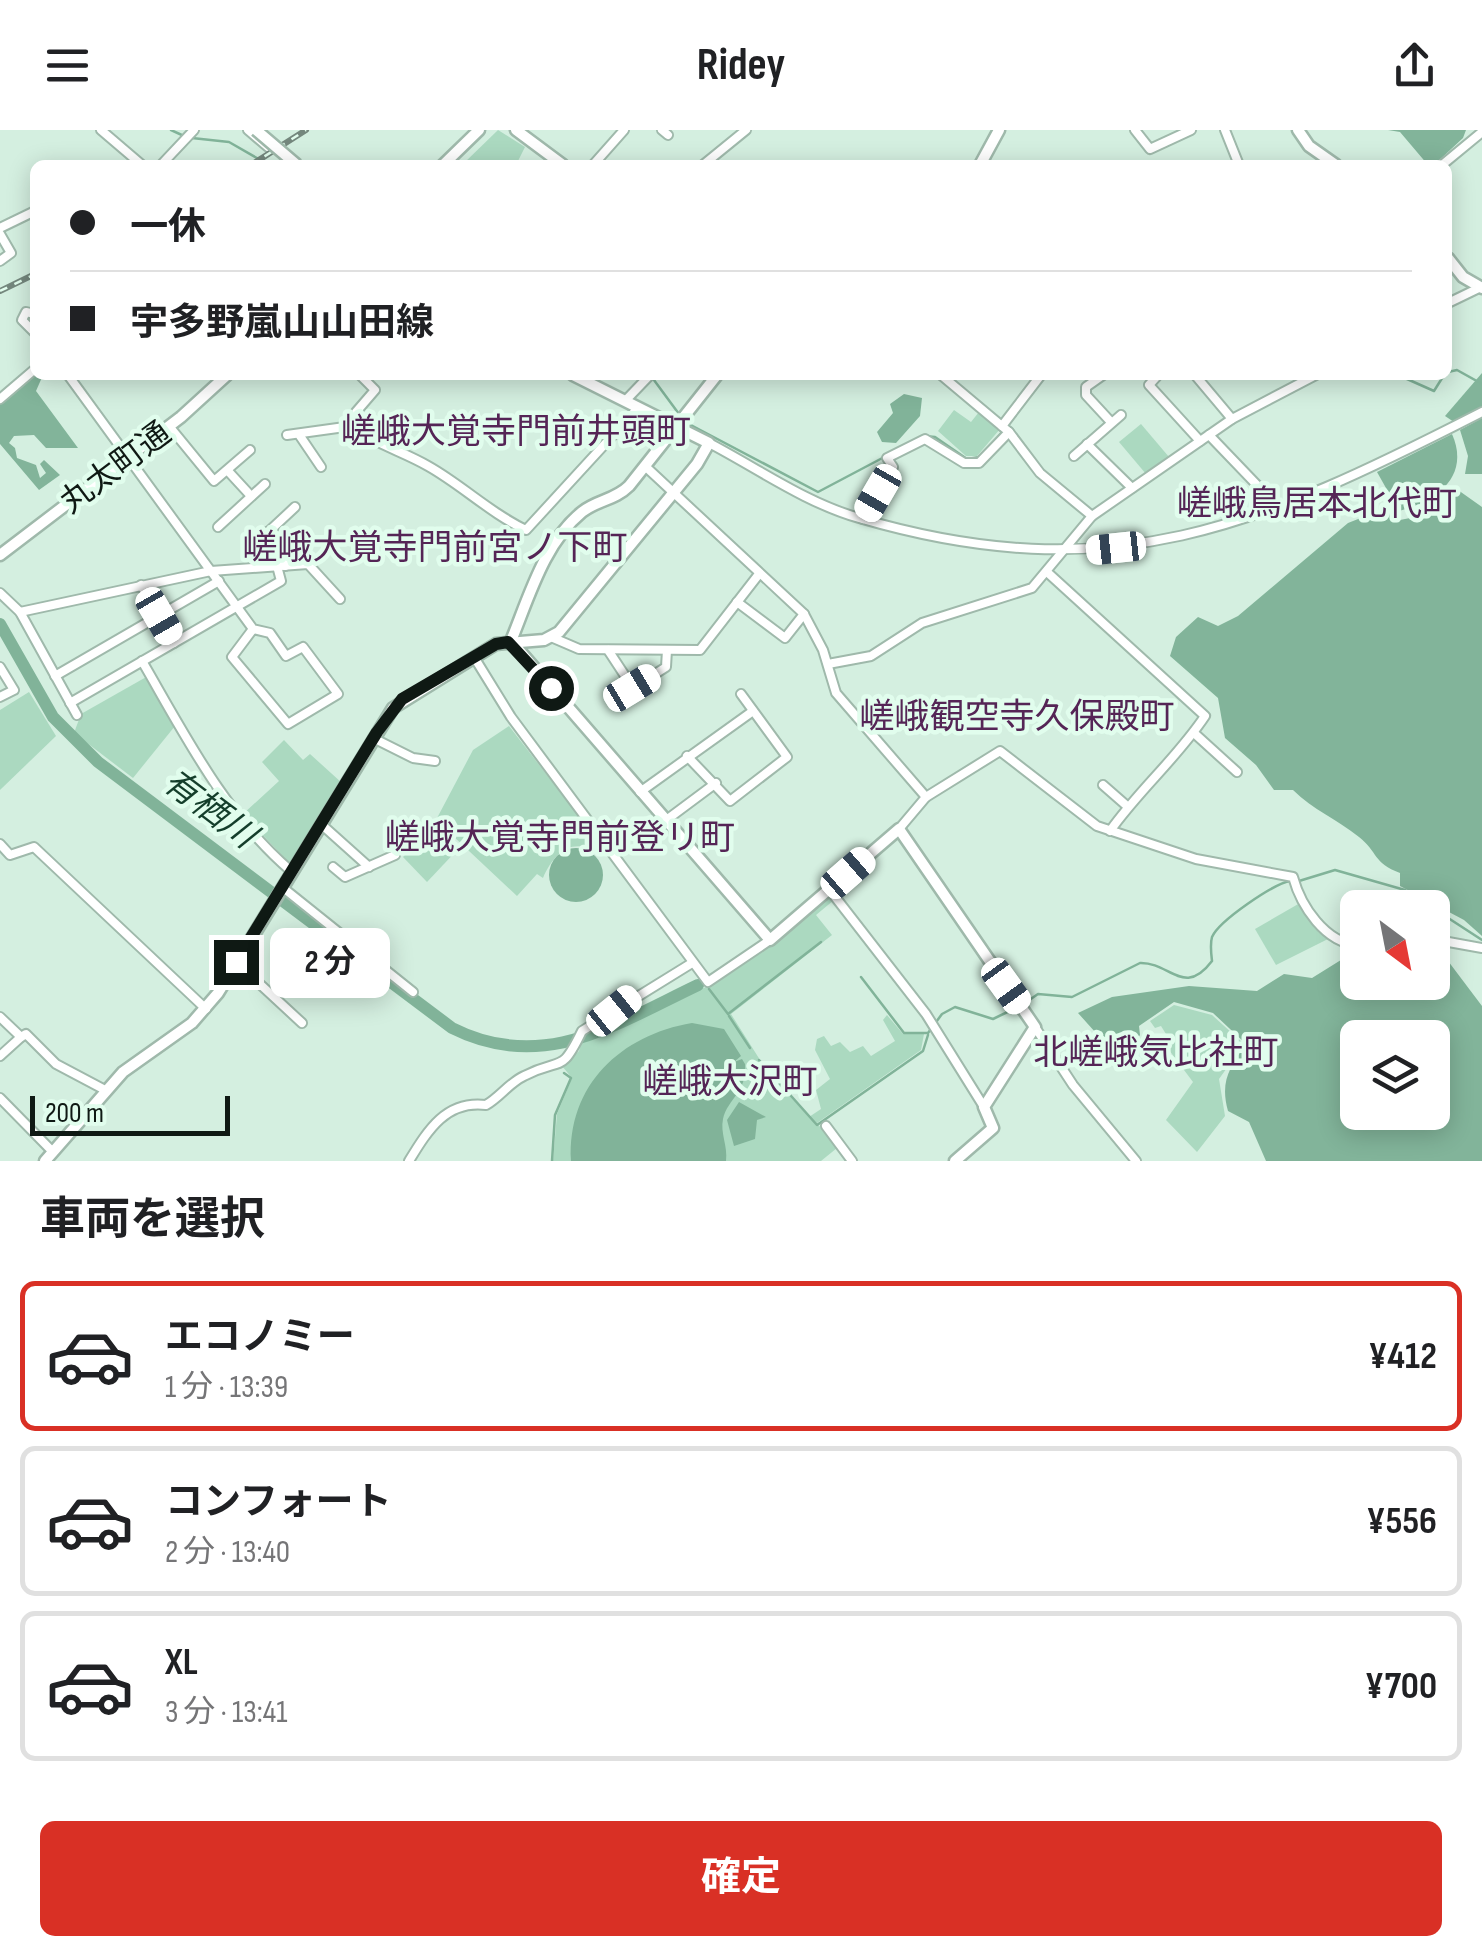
<!DOCTYPE html>
<html lang="ja">
<meta charset="utf-8">
<style>
:root{--surface:#fff;--page:#f6f6f6;--text:#202124;--muted:#757577;--line:#e0e0e0;--accent:#d93025}
body{margin:0;font-family:"Sofia Sans Condensed","Noto Sans JP",sans-serif;background:var(--page);color:var(--text);height:100vh;display:flex;flex-direction:column;font-size:38px;white-space:nowrap}
*{box-sizing:border-box;margin:0}
p{font-size:32px;color:var(--muted)}
.icon{flex:none;width:55px;height:55px;fill:none;stroke:currentColor;stroke-width:2;stroke-linecap:round;stroke-linejoin:round}
.map{position:relative;height:1031px;overflow:hidden}
.details{display:flex;flex-direction:column;background:var(--surface);flex:1}
.details>*{flex:none}
.guide{position:absolute;left:30px;top:30px;width:1422px;height:220px;border-radius:15px;box-shadow:0 5px 25px #0003;display:grid;align-content:center;height:220px;padding:0 40px;background:var(--surface)}
.needle{width:65px;rotate:148deg}
.fabs{position:absolute;left:1340px;top:760px;display:grid;gap:20px}
.fabs a{display:grid;place-items:center;width:110px;height:110px;border-radius:15px;background:var(--surface);box-shadow:0 5px 25px #0003;font-size:50px}
.scale{position:absolute;left:30px;bottom:25px;width:200px;box-sizing:border-box;padding-left:10px;border:5px solid #0f1914;border-top:0;font-size:28px;line-height:35px;white-space:nowrap;color:#0f1914;-webkit-text-stroke:8px #e1fded;paint-order:stroke}
.end{position:absolute;width:45px;height:45px;margin:-22px;border:12px solid #0f1914;background:#fff;box-shadow:0 0 0 5px #fff}
.from{border-radius:50%}
.bubble{position:absolute;height:70px;border-radius:15px;background:var(--surface);box-shadow:0 5px 25px #0003;font-size:32px;font-weight:700;line-height:70px;text-align:center}
.car{position:absolute;width:30px;height:60px;margin:-30px -15px;border-radius:12px;box-shadow:0 0 8px 2px #0007;background:linear-gradient(#fff 24%,#345 0 40%,#fff 0 76%,#345 0 86%,#fff 0)}
.guide b{display:flex;align-items:center;gap:35px;height:95px;font-size:38px}
.guide b+b{border-top:2px solid var(--line)}
.guide i{width:25px;height:25px;background:var(--text)}
ul{padding:0;list-style:none}
li{display:flex;align-items:center;gap:30px;height:150px;margin:0 20px 15px;padding:0 20px;border:5px solid var(--line);border-radius:15px}
li div{flex:1}
li b{display:block;font-size:38px}
li em{font-style:normal;font-weight:700}
li.on{border-color:var(--accent)}
li>.icon{width:90px;height:90px;stroke-width:1.5}
h2{padding:0 40px;font-size:45px;line-height:120px}
.primary-button{display:flex;gap:20px;margin-top:auto;padding:20px 40px}
.primary-button a{flex:1;height:115px;border-radius:15px;background:var(--accent);color:#fff;font-size:40px;font-weight:700;line-height:115px;text-align:center}
header{display:flex;justify-content:space-between;align-items:center;height:130px;padding:0 40px;background:var(--surface);font-size:45px;font-weight:700}
.map>svg:first-child{display:block}
</style>
<header><svg class="icon" aria-label="menu" viewBox="0 0 24 24"><path d="M4 6h16M4 12h16M4 18h16"/></svg>Ridey<svg class="icon" aria-label="share" viewBox="0 0 24 24"><path d="M12 15V3M7 8l5-5 5 5M5 13v7h14v-7"/></svg></header>
<div class="map">
<svg width="1482" height="1031" viewBox="0 0 1482 1031">
<rect width="100%" height="100%" fill="#d4efe0"/>
<g fill="#abd9c0">
<polygon points="498,0 525,17 516,35 462,35"/>
<polygon points="954,280 971,292 979,282 1000,299 977,326 966,326 938,301"/>
<polygon points="1141,294 1169,327 1146,344 1119,312"/>
<polygon points="148,546 175,596 133,648 74,603 81,584"/>
<polygon points="29,562 56,606 0,660 0,580"/>
<path d="M 509,596 L 602,716 L 596,721 C 569,708 554,724 543,748 L 537,744 L 517,766 L 436,690 L 473,620 Z"/>
<polygon points="284,610 303,630 310,624 342,653 292,736 243,684 279,651 262,632"/>
<polygon points="435,693 460,717 427,752 403,727"/>
<polygon points="829,766 834,770 816,785 832,805 731,884 767,941 809,987 821,979 816,960 830,949 815,920 817,909 824,906 831,916 840,912 850,922 863,916 871,926 895,911 883,890 887,885 903,904 924,904 921,920 817,993 837,1018 821,1031 553,1031 557,984 572,948 562,936 579,921 581,913 708,856"/>
<polygon points="1300,773 1330,808 1276,835 1255,799"/>
<polygon points="1174,875 1212,885 1244,914 1219,949 1225,986 1197,1022 1166,990 1193,952 1163,912 1166,904 1161,896 1155,898 1150,891"/>
</g>
<g fill="#82b49a" fill-rule="evenodd">
<polygon points="1388,0 1466,0 1463,8 1434,35 1428,35 1400,2"/>
<polygon points="1482,243 1482,277 1454,292 1445,286"/>
<polygon points="34,245 43,245 36,261 78,318 46,318 34,305 14,306 9,313 15,318 17,328 36,335 40,348 46,343 40,334 44,330 60,345 39,360 0,314 0,274"/>
<polygon points="1482,288 1482,344 1465,344 1468,326 1460,300"/>
<path d="M 1452,304 C 1471,347 1435,372 1399,381 L 1377,342 Z"/>
<path d="M 1458,360 L 1482,377 L 1482,806 L 1464,790 L 1400,756 L 1400,743 C 1373,733 1378,722 1359,707 C 1337,689 1313,680 1293,660 L 1274,660 L 1256,635 L 1225,608 L 1218,568 L 1170,526 L 1176,507 L 1198,487 L 1218,496 L 1238,486 L 1348,393 L 1386,378 L 1400,390 L 1425,385 Z"/>
<circle cx="576" cy="745" r="27"/>
<path d="M 1433,811 L 1482,876 L 1482,1031 L 1266,1031 L 1249,992 L 1228,981 C 1220,952 1229,938 1246,914 L 1213,883 L 1174,872 L 1139,896 L 1140,905 L 1122,932 L 1078,883 L 1112,867 L 1189,856 L 1257,861 L 1284,844 L 1312,848 L 1357,820 L 1358,852 L 1432,852 ZM 1358,908 L 1432,908 L 1432,982 L 1358,982 Z"/>
</g>
<g fill="#81b399">
<polygon points="904,264 922,268 920,286 896,313 882,312 877,302 893,283 890,274"/>
<path d="M 692,893 L 724,899 L 741,926 L 734,932 L 742,929 L 745,934 C 747,963 728,968 723,989 C 720,1003 728,1016 726,1031 L 571,1031 C 567,955 621,905 692,893 Z"/>
<polygon points="739,972 766,987 757,990 755,1009 734,1016 727,990"/>
</g>
<g fill="none" stroke-linecap="round" stroke-linejoin="round">
<g stroke="#81b399" stroke-width="2.5">
<polyline points="171,0 184,6"/>
<polyline points="192,8 229,12 269,35"/>
<polyline points="1448,242 1457,240 1482,254"/>
<polyline points="1398,245 1434,261 1444,245"/>
<polyline points="651,246 679,284"/>
<polyline points="687,293 818,362 924,306 935,307 967,329 980,327"/>
<polyline points="1008,295 1046,245"/>
<polyline points="992,314 1003,301"/>
<polyline points="1299,751 1335,740 1405,760 1482,810"/>
<polyline points="861,847 904,903 928,903 942,884 955,877 993,889 1018,877"/>
<polyline points="709,859 728,884 821,812"/>
<path d="M 1025,873 L 1038,864 L 1072,867 L 1140,833 C 1170,832 1184,868 1212,831 C 1211,823 1210,814 1212,807 C 1219,791 1274,753 1291,751"/>
<polyline points="729,886 750,918"/>
<polyline points="759,930 817,995 923,921 928,905"/>
<polyline points="552,1031 555,985 571,948 564,943"/>
</g>
<path stroke="#81b399" stroke-width="12" d="M 0,494 L 53,587 L 98,632 L 452,898 C 543,944 616,894 698,855"/>
<defs>
<g id="minor">
<polyline points="101,0 142,35"/>
<polyline points="248,0 268,17"/>
<polyline points="662,0 668,5"/>
<polyline points="1135,0 1150,19 1191,0"/>
<polyline points="1225,0 1239,35"/>
<polyline points="161,35 194,0"/>
<polyline points="593,35 624,0"/>
<polyline points="703,35 746,0"/>
<polyline points="1442,35 1482,2"/>
<polyline points="0,98 35,81"/>
<polyline points="0,104 11,123 0,131"/>
<polyline points="1448,173 1479,158"/>
<polyline points="35,184 26,182 22,190 35,203"/>
<polyline points="68,245 253,499 270,503 286,526 303,517 338,564 288,594 232,527 253,499"/>
<polyline points="1103,245 1086,257 1086,265 1110,291"/>
<polyline points="1158,245 1149,255 1200,311"/>
<polyline points="1195,245 1232,289"/>
<polyline points="0,269 35,239"/>
<polyline points="625,271 650,245"/>
<polyline points="169,296 214,351 250,320"/>
<path d="M 352,296 C 377,315 402,321 428,336 C 462,355 490,383 526,400 L 638,278"/>
<polyline points="1002,296 1041,245"/>
<polyline points="1009,302 1040,343 1092,386"/>
<polyline points="287,305 352,296 356,282 375,260 360,245"/>
<polyline points="1209,305 1279,378"/>
<polyline points="300,306 321,337"/>
<path d="M 709,313 C 757,338 806,373 859,388 C 1112,462 1259,396 1482,282"/>
<polyline points="1087,314 1132,358"/>
<polyline points="1074,326 1121,285"/>
<polyline points="646,337 804,484 823,520 836,563 926,667 899,699"/>
<polyline points="228,341 251,366"/>
<polyline points="863,389 893,337 887,328 925,309 964,333 979,333 1009,302 941,245"/>
<polyline points="218,397 265,354"/>
<polyline points="267,402 284,422 285,436"/>
<polyline points="250,419 295,377"/>
<path d="M 1047,442 L 1205,586 C 1177,628 1139,660 1110,701"/>
<polyline points="141,455 174,513"/>
<polyline points="0,463 20,482 77,585"/>
<polyline points="737,472 785,508 804,484"/>
<polyline points="20,482 211,441 308,434 340,469"/>
<polyline points="551,507 579,519 700,520 759,444"/>
<polyline points="608,520 633,558 666,537 667,520"/>
<polyline points="474,527 511,587 708,852 770,810"/>
<path d="M 142,531 C 185,605 225,685 291,741"/>
<polyline points="828,534 871,526 922,493 1032,458 1092,386 1232,289 1316,245"/>
<polyline points="0,537 14,560 0,567"/>
<polyline points="55,546 219,451"/>
<polyline points="70,573 281,451 277,436"/>
<polyline points="1194,603 1237,642"/>
<polyline points="373,608 413,628 435,631"/>
<polyline points="687,626 730,671 787,627 741,564"/>
<polyline points="1103,655 1127,676"/>
<polyline points="640,662 753,581"/>
<path d="M 926,667 L 1000,621 L 1097,696 L 1196,729 L 1293,747 C 1301,776 1325,813 1358,815"/>
<polyline points="665,691 716,653"/>
<polyline points="321,694 369,737"/>
<polyline points="0,714 10,725 34,717 206,879"/>
<polyline points="333,737 345,747 395,725"/>
<polyline points="282,757 413,862"/>
<polyline points="829,759 926,884 984,977"/>
<polyline points="1432,809 1482,818"/>
<polyline points="236,832 302,893"/>
<polyline points="0,887 21,907 0,926"/>
<polyline points="1035,897 1073,955 1136,1031"/>
<polyline points="21,907 26,904 56,934 107,961"/>
<polyline points="0,968 53,1022"/>
<polyline points="826,996 852,1031"/>
<path d="M 409,1031 C 428,1000 446,970 486,975 C 500,967 509,953 524,946 C 563,926 560,946 582,901 L 692,833"/>
</g>
<g id="major">
<polyline points="516,0 563,35"/>
<polyline points="1298,0 1309,16 1336,35"/>
<polyline points="443,35 479,0"/>
<polyline points="980,35 999,0"/>
<polyline points="1448,128 1463,147 1482,158"/>
<polyline points="0,425 181,287 227,245"/>
<polyline points="511,511 770,810 899,699 1035,897 984,977 993,998 955,1031"/>
<path d="M 511,511 C 529,467 544,413 582,382 C 597,370 615,370 629,356 L 717,245"/>
<polyline points="45,1031 123,942 192,893 218,863 393,578 496,514 544,510 559,502 697,334 709,313 573,245"/>
</g>
</defs>
<use href="#minor" stroke="#9fb9ab" stroke-width="12"/>
<use href="#major" stroke="#9fb9ab" stroke-width="15"/>
<use href="#minor" stroke="#fff" stroke-width="8"/>
<use href="#major" stroke="#fff" stroke-width="10"/>
<defs>
<g id="rail">
<polyline points="251,35 306,0"/>
<polyline points="0,161 35,144"/>
</g>
</defs>
<use href="#rail" stroke="#74877d" stroke-width="6"/>
<use href="#rail" stroke="#e1fded" stroke-width="2.5" stroke-dasharray="8" stroke-linecap="butt"/>
<defs>
<polyline id="major-bridge" points="256,0 297,35"/>
</defs>
<use href="#major-bridge" stroke="#9fb9ab" stroke-width="15" stroke-linecap="butt"/>
<use href="#major-bridge" stroke="#fff" stroke-width="10"/>
</g>
<g fill="none" stroke-linecap="round" stroke-linejoin="round">
<polyline stroke="#0f1914" stroke-width="12" points="236,832 377,602 402,569 496,514 508,512 551,558"/>
</g>
<g text-anchor="middle" stroke-width="9" stroke-linejoin="round" paint-order="stroke">
<g font-size="32" fill="#0f1914" stroke="#e1fded">
<text transform="translate(115 337) rotate(-37)" y="11">丸太町通</text>
</g>
<g font-size="35" fill="#552556" stroke="#e1fded">
<text x="516" y="313">嵯峨大覚寺門前井頭町</text>
<text x="1317" y="385">嵯峨鳥居本北代町</text>
<text x="435" y="429">嵯峨大覚寺門前宮ノ下町</text>
<text x="1017" y="598">嵯峨観空寺久保殿町</text>
<text x="560" y="719">嵯峨大覚寺門前登リ町</text>
<text x="1156" y="934">北嵯峨気比社町</text>
<text x="730" y="963">嵯峨大沢町</text>
</g>
<g font-size="35" font-style="italic" fill="#143e2b" stroke="#e1fded">
<text transform="translate(210 678) rotate(37)" y="12">有栖川</text>
</g>
</g>
</svg>
<div class="fabs">
<a><svg class="needle" viewBox="-14 -14 28 28"><path d="M0-13l5 13h-10z" fill="#e53935"/><path d="M0 13l5-13h-10z" fill="#757577"/></svg></a>
<a><svg class="icon" aria-label="layers" viewBox="0 0 24 24"><path d="M12 4l9 5-9 5-9-5zM3 14l9 5 9-5"/></svg></a>
</div>
<div class="scale">200 m</div>
<i class="end from" style="left:551px;top:558px"></i>
<i class="end" style="left:236px;top:832px"></i>
<div class="bubble" style="left:270px;top:798px;width:120px">2 分</div>
<i class="car" style="left:878px;top:363px;rotate:210deg"></i>
<i class="car" style="left:1116px;top:418px;rotate:264deg"></i>
<i class="car" style="left:159px;top:486px;rotate:150deg"></i>
<i class="car" style="left:632px;top:558px;rotate:59deg"></i>
<i class="car" style="left:848px;top:743px;rotate:49deg"></i>
<i class="car" style="left:1006px;top:856px;rotate:144deg"></i>
<i class="car" style="left:614px;top:881px;rotate:51deg"></i>
<div class="guide">
<b><i class="from"></i>一休</b>
<b><i></i>宇多野嵐山山田線</b>
</div>
</div>
<section class="details">
<h2>車両を選択</h2>
<ul>
<li class="on"><svg class="icon" aria-label="car" viewBox="0 0 24 24"><path d="M5 17H2v-5l4-1 3-4h7l3 4 3 1v5h-3M9 17h6M6 11h13"/><circle cx="7" cy="17" r="2"/><circle cx="17" cy="17" r="2"/></svg><div><b>エコノミー</b><p>1 分 · 13:39</p></div><em>¥412</em></li>
<li><svg class="icon" aria-label="car" viewBox="0 0 24 24"><path d="M5 17H2v-5l4-1 3-4h7l3 4 3 1v5h-3M9 17h6M6 11h13"/><circle cx="7" cy="17" r="2"/><circle cx="17" cy="17" r="2"/></svg><div><b>コンフォート</b><p>2 分 · 13:40</p></div><em>¥556</em></li>
<li><svg class="icon" aria-label="car" viewBox="0 0 24 24"><path d="M5 17H2v-5l4-1 3-4h7l3 4 3 1v5h-3M9 17h6M6 11h13"/><circle cx="7" cy="17" r="2"/><circle cx="17" cy="17" r="2"/></svg><div><b>XL</b><p>3 分 · 13:41</p></div><em>¥700</em></li>
</ul>
<div class="primary-button"><a>確定</a></div>
</section>
